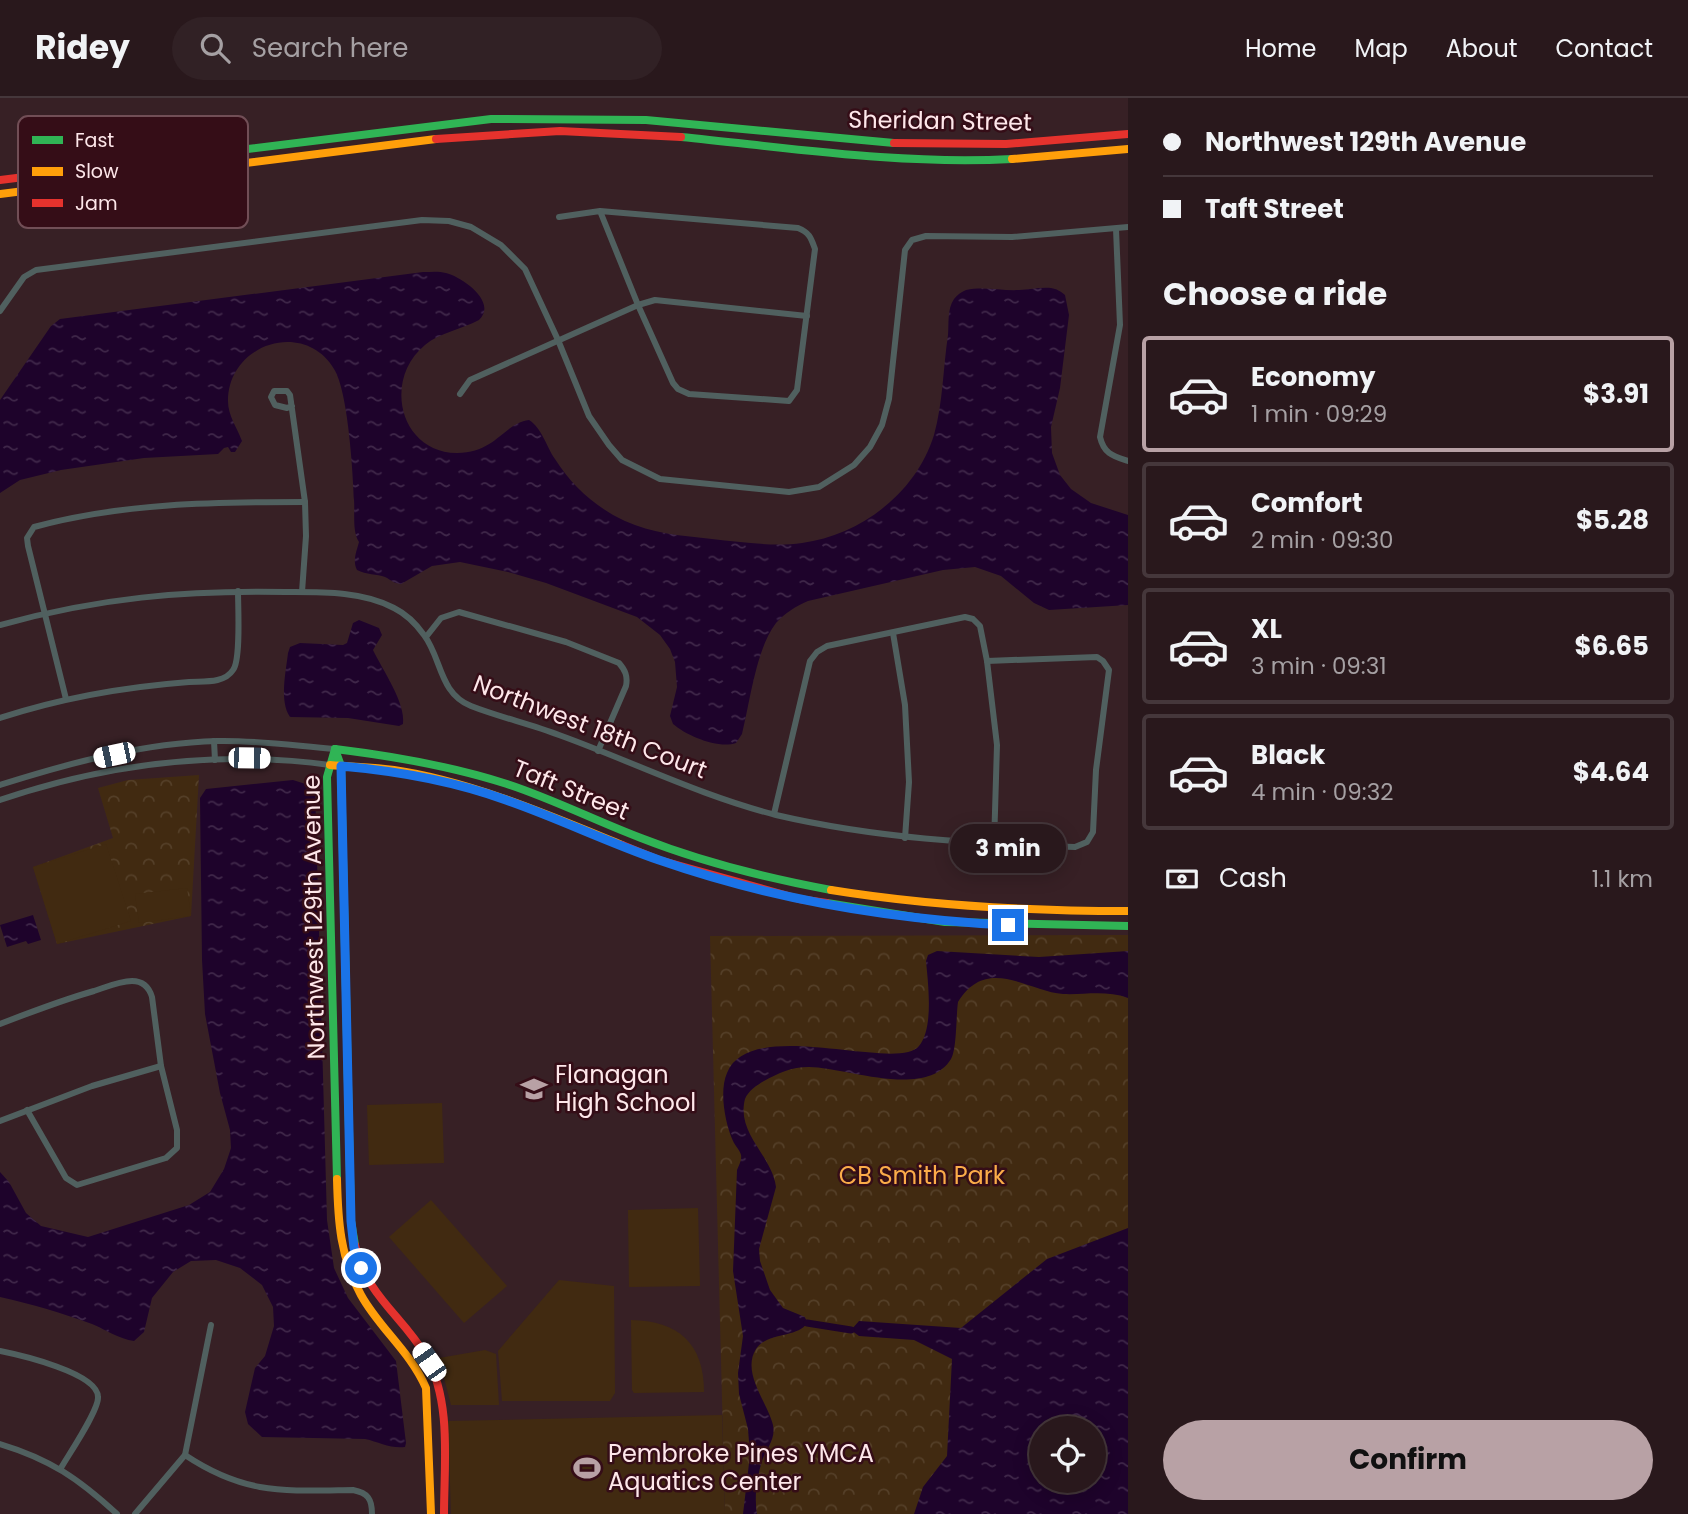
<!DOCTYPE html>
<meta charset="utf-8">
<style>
:root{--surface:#29181c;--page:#312125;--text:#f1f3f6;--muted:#a5a0a3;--line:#45373b;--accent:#b8a1a5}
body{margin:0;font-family:Poppins,sans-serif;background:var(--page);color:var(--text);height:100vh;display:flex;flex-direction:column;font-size:26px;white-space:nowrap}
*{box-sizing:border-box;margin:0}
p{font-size:23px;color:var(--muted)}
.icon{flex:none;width:38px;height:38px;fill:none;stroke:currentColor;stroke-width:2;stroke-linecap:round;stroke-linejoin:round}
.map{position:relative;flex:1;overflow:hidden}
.details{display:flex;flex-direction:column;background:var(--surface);width:560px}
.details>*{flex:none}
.top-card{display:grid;align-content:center;height:154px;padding:0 35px;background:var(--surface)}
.tools{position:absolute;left:1029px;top:1318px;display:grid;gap:14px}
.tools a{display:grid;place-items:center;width:77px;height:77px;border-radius:50%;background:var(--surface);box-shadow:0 4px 18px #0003,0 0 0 2px var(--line);font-size:35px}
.end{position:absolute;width:32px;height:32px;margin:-16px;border:9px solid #1a73e8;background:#fff;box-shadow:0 0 0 4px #fff}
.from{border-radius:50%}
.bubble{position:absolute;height:49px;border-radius:24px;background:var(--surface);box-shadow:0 4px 18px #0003,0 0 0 2px var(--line);font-size:23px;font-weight:700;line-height:49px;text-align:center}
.car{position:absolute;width:21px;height:42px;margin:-21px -10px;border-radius:9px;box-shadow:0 0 5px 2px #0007;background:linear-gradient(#fff 24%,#345 0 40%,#fff 0 76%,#345 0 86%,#fff 0)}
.top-card b{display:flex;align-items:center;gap:24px;height:66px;font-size:26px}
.top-card b+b{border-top:2px solid var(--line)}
.top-card i{width:18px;height:18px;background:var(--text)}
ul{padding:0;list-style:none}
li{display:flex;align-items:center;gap:21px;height:116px;margin:0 14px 10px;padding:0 21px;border:4px solid var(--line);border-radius:7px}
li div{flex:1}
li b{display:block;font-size:26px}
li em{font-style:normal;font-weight:700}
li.active{border-color:var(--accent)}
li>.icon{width:63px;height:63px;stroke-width:1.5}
h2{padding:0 35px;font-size:32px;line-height:84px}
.pay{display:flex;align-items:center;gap:18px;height:77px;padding:0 35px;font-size:26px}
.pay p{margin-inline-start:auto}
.cta{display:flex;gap:14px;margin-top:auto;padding:14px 35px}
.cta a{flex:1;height:80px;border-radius:42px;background:var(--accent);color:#111;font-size:28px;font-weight:700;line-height:80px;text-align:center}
header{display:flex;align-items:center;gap:42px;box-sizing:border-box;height:98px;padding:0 35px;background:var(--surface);border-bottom:2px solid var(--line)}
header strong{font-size:33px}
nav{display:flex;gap:38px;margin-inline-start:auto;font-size:24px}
.search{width:490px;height:63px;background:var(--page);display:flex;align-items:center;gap:18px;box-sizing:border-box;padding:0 24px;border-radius:38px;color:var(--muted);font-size:26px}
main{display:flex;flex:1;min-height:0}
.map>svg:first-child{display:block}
</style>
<header>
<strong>Ridey</strong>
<div class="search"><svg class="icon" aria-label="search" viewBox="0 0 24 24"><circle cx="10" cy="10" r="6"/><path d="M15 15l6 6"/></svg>Search here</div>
<nav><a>Home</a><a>Map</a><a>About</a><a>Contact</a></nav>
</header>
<main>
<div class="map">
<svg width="1128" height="1416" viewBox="0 0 1128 1416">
<defs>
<pattern id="park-crowns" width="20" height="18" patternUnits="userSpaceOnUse" patternTransform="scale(1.75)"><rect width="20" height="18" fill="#412a11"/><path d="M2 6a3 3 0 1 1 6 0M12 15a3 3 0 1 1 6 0" fill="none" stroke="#543f28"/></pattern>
<pattern id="water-ripples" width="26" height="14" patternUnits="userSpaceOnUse" patternTransform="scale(1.75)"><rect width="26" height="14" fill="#1e032b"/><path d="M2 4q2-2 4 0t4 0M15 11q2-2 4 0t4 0" fill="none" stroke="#40284a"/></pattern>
</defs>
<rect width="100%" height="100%" fill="#372025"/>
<g fill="url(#park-crowns)" fill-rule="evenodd">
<polygon points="199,677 191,818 57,846 33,769 113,740 98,690 128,682"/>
<path d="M 1128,837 L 1128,1416 L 725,1416 L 710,838 ZM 1041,1330 L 1094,1330 L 1094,1382 L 1041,1382 Z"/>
</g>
<g fill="#412a11">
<polygon points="106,746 131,823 57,846 33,769"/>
<polygon points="187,790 191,818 139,825 135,796"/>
<polygon points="442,1005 444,1065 369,1067 367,1007"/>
<polygon points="431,1102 507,1188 464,1225 389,1139"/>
<polygon points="698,1110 700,1188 629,1189 628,1112"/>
<polygon points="559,1182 614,1188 615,1295 610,1303 502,1303 498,1253"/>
<path d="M 631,1222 C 678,1223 704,1245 704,1294 L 634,1295 L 632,1292 Z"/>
<polygon points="485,1252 496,1256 499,1307 451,1307 439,1260"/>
<polygon points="722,1317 725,1416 451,1416 448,1323"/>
</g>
<g fill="url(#water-ripples)" fill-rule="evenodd">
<path d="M 423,174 C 431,174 439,173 446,175 C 462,179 498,204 479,222 C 462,231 439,235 425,247 C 383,281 399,354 457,355 C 496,355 504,325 529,322 C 542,330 546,348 555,361 C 572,388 595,409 625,423 C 651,435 683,438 712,441 C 741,444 773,449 802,445 C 861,437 916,395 934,337 C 943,305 943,270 948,237 C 949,226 947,211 954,201 C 957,197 961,194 966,192 C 983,188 1002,193 1019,192 C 1030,192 1040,189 1051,190 C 1057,191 1060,193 1065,197 L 1069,217 L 1060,290 L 1051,329 L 1052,355 L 1060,377 L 1071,391 L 1091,405 L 1128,417 L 1128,507 L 1049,512 L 1034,505 L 1001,478 L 975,469 L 943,472 L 808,503 C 796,508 785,515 776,525 C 756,551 750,604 742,636 L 736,645 C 718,651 687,638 673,626 L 670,618 L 677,589 L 675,564 L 670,551 L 660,537 L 637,519 L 546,485 L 508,474 L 460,464 L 432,468 L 401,486 C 393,485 391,482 385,479 C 377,476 366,477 357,472 C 352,463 357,452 359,444 C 352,434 355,414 354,402 C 353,374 348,293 334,271 C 304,221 228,246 228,303 C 228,318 237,329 242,343 L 235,354 L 231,354 L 228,349 L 224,350 L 218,356 L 144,360 L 61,372 L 20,382 L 0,395 L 0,302 L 51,228 L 60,221 Z"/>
<path d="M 359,522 L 379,530 L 382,537 L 373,552 C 382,571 406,605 403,626 L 399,628 L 348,620 L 290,619 C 279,603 286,573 288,555 L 290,549 L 300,545 L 343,547 L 347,545 L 353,525 Z"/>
<path d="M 293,682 L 315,689 L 327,1122 L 334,1170 L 348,1200 L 396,1263 L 406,1345 L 405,1349 C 391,1351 379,1344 365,1341 L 262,1339 L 248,1326 L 245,1314 L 252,1283 L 255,1270 L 265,1258 L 274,1228 L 273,1209 L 262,1187 L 240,1170 L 216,1162 L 191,1163 L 173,1174 L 152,1200 L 144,1234 L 134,1243 C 119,1241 106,1232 92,1226 C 62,1215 32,1206 0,1199 L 0,1074 L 9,1084 L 26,1115 L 41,1128 L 88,1139 L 189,1107 L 210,1094 L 224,1071 L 231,1050 L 230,1032 L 220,995 L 205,916 L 202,862 L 200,700 L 206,691 Z"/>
<polygon points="33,817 41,842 28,846 26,843 7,849 0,827"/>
<path d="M 937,853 L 1039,859 L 1128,853 L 1128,900 C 1106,892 1085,897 1063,896 C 1027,893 987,857 958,904 C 956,917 957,951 951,961 C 926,1002 845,969 809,969 C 791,969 779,975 764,983 C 757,987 748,993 745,1001 C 736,1036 772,1057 776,1089 L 759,1151 L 760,1163 L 770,1192 L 783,1210 L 805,1219 L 807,1225 C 798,1240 767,1234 756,1251 C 741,1275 768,1305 773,1327 C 776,1342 766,1350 762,1363 C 757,1379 754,1399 757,1416 L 743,1416 L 750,1357 L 748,1331 L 739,1296 L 738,1275 L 743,1238 L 733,1173 L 737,1072 C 739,1067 742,1062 741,1057 C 740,1052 735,1048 733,1043 C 725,1025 719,993 727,975 C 750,917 897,975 919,948 C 934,930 928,885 926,863 L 928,857 Z"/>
<path d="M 1128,1130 L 1128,1416 L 914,1416 L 923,1389 L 947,1358 L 952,1261 L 914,1242 L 859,1238 L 851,1232 L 859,1223 L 961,1230 L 1047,1161 ZM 1041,1330 L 1094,1330 L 1094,1382 L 1041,1382 Z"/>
</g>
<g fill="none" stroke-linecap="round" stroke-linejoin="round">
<polyline stroke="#1e032b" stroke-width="7" points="807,1225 851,1232"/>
<g stroke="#50605f" stroke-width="6">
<path d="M 559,119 L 600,113 L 798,130 C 810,135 811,140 815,151 L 797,292 L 789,303 L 689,296 L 678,291 L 673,285 L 638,207 L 600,113"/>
<path d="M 1116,131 L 1120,227 L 1100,339 C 1104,356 1113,358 1128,363"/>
<polyline points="0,213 24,179 36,172 422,122 449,123 471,129 501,147 525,171 558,242 589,318 609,347 622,362 660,381 789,394 819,389 854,367 870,349 882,327 889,301 905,152 912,142 926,138 1012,139 1128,129"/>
<polyline points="460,296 470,282 638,207 655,202 807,218"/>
<polyline points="292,308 287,310 275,307 271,299 274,293 287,293 290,297 305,404 306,438 302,494"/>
<path d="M 0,527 C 98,500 184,492 286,494 C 321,494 363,493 394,510 C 406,516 417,527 424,537 C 442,561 439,595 471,608 C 499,619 530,626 559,637 C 631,663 701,698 776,717 C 875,740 974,746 1075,749 L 1087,744 L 1093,734 L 1096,672 L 1109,572 L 1103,563 L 1097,559 L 987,563"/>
<polyline points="893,535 905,607 909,684 905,740"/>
<path d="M 426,539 L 441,520 L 459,514 L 566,544 L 619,565 C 625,572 628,578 626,588 L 598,653"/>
<path d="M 66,601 L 28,448 L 27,440 L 34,429 C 122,405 214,404 305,404"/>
<path d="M 0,620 C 61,600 124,589 189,584 C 203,583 224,586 233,572 C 241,562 238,508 238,493"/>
<polyline points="214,643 215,662"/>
<path d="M 0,687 C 69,665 144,645 217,643 C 256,642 296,648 335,651"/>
<path d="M 0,702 C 106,666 218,652 330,667"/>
<polyline points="774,716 810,563 817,554 827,548 965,519 973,521 980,528 987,563 997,647 994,747"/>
<path d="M 0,926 C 31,914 62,902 94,893 C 106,889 120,883 132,883 C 143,883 149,889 152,899 L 161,968 L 177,1032 L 177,1050 L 166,1060 L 77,1087 L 66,1080 L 27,1012"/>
<polyline points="0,1023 92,988 161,968"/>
<path d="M 0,1253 C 20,1257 98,1275 98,1299 C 99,1312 69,1356 61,1370"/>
<path d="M 0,1346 C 50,1361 79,1381 117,1416"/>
<path d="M 185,1357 C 245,1397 284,1393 353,1392 C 368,1395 372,1401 372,1416"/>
<polyline points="135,1416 185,1357 211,1227"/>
</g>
<g stroke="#30b455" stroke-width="8">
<path d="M 681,39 C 791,50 901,67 1012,61"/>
<polyline points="223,54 491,21 646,22 894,45"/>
<path d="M 335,651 C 393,658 451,668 507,686 C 553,701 596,723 641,740 C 702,764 766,780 831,792"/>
<polyline points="335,651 327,679 337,1081"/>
<polyline points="335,651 341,668 351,1123 355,1147"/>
<polyline points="827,805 945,824 1128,828"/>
</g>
<g stroke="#ff9f0a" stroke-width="8">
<polyline points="1012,61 1128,51"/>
<polyline points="0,96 436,41"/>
<path d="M 330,667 C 351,669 373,669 394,672 C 470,683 551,718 622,747"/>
<path d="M 831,792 C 930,808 1028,813 1128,813"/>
<path d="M 337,1081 C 338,1123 340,1159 361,1197 C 379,1230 410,1253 426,1290 L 431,1416"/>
</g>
<g stroke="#e5322d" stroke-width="8">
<polyline points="436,41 560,33 681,39"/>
<polyline points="894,45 1006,46 1128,36"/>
<polyline points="0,82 223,54"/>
<polyline points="622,747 659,762 799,801 827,805"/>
<path d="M 355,1147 C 367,1199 401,1216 426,1258 C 452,1304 444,1365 444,1416"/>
</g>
</g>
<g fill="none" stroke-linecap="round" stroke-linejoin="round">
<path stroke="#1a73e8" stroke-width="9" d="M 361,1170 L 354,1150 L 351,1123 L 341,668 C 398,673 451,682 506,702 C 558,720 607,744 659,762 C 771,801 890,821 1008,827"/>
</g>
<defs>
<symbol id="school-bare" viewBox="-9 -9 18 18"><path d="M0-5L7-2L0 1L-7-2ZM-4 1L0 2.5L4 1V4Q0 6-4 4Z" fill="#b8a1a5" stroke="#350d17" stroke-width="2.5" paint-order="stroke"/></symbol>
<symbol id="stadium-bare" viewBox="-9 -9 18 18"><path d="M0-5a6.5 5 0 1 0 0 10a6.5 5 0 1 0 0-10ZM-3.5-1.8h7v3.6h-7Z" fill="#b8a1a5" stroke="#350d17" stroke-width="2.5" paint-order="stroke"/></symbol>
</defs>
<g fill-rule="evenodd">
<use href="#school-bare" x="515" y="972" width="38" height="38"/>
<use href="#stadium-bare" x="568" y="1351" width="38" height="38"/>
</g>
<g text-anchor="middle" stroke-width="5" stroke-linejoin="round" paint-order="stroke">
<g font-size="24" fill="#fee7ea" stroke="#350d17">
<text transform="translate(940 23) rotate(1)" y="8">Sheridan Street</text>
<text transform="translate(590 629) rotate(21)" y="8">Northwest 18th Court</text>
<text transform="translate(571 692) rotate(22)" y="8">Taft Street</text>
<text transform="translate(314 819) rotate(-91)" y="8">Northwest 129th Avenue</text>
</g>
<g font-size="24" fill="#fee7ea" stroke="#350d17" text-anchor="start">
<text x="555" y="985">Flanagan<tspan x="555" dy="28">High School</tspan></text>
<text x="608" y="1364">Pembroke Pines YMCA<tspan x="608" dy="28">Aquatics Center</tspan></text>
</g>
<g font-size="24" fill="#fbac49" stroke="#350d17">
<text x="922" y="1086">CB Smith Park</text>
</g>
</g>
<rect x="18" y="18" width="230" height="112" rx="10" fill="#350d17" stroke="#714e56" stroke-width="2"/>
<rect x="32" y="38" width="31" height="8" fill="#30b455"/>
<rect x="32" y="69" width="31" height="9" fill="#ff9f0a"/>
<rect x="32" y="101" width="31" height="8" fill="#e5322d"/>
<g font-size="19" fill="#fee7ea">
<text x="75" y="49">Fast</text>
<text x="75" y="80">Slow</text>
<text x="75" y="112">Jam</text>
</g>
</svg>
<div class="tools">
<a><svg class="icon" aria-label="locate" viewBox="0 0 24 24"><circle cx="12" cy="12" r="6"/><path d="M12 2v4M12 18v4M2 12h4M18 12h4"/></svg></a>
</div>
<i class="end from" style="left:361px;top:1170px"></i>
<i class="end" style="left:1008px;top:827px"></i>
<div class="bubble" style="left:950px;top:726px;width:116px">3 min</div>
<i class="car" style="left:114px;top:657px;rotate:258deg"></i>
<i class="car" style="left:249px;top:660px;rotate:91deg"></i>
<i class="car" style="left:429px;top:1264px;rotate:325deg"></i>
</div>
<section class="details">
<div class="top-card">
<b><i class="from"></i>Northwest 129th Avenue</b>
<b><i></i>Taft Street</b>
</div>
<h2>Choose a ride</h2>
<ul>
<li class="active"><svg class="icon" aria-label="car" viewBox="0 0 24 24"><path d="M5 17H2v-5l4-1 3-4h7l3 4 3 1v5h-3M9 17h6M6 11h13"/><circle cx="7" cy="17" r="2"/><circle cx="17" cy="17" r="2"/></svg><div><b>Economy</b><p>1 min · 09:29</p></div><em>$3.91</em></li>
<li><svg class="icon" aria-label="car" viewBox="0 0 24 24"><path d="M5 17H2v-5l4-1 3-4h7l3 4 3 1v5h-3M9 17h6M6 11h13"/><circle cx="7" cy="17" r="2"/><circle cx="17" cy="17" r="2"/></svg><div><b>Comfort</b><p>2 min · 09:30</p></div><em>$5.28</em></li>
<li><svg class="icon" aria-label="car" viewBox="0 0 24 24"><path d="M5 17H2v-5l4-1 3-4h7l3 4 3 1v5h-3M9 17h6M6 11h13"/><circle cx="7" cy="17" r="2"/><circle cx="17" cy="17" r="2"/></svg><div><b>XL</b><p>3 min · 09:31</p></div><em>$6.65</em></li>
<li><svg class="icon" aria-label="car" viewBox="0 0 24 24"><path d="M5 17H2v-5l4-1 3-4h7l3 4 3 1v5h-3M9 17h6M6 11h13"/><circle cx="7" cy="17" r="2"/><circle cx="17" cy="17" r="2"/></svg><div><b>Black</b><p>4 min · 09:32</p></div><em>$4.64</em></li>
</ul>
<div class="pay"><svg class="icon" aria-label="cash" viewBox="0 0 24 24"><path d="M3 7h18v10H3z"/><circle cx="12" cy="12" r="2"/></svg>Cash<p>1.1 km</p></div>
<div class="cta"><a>Confirm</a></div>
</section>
</main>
